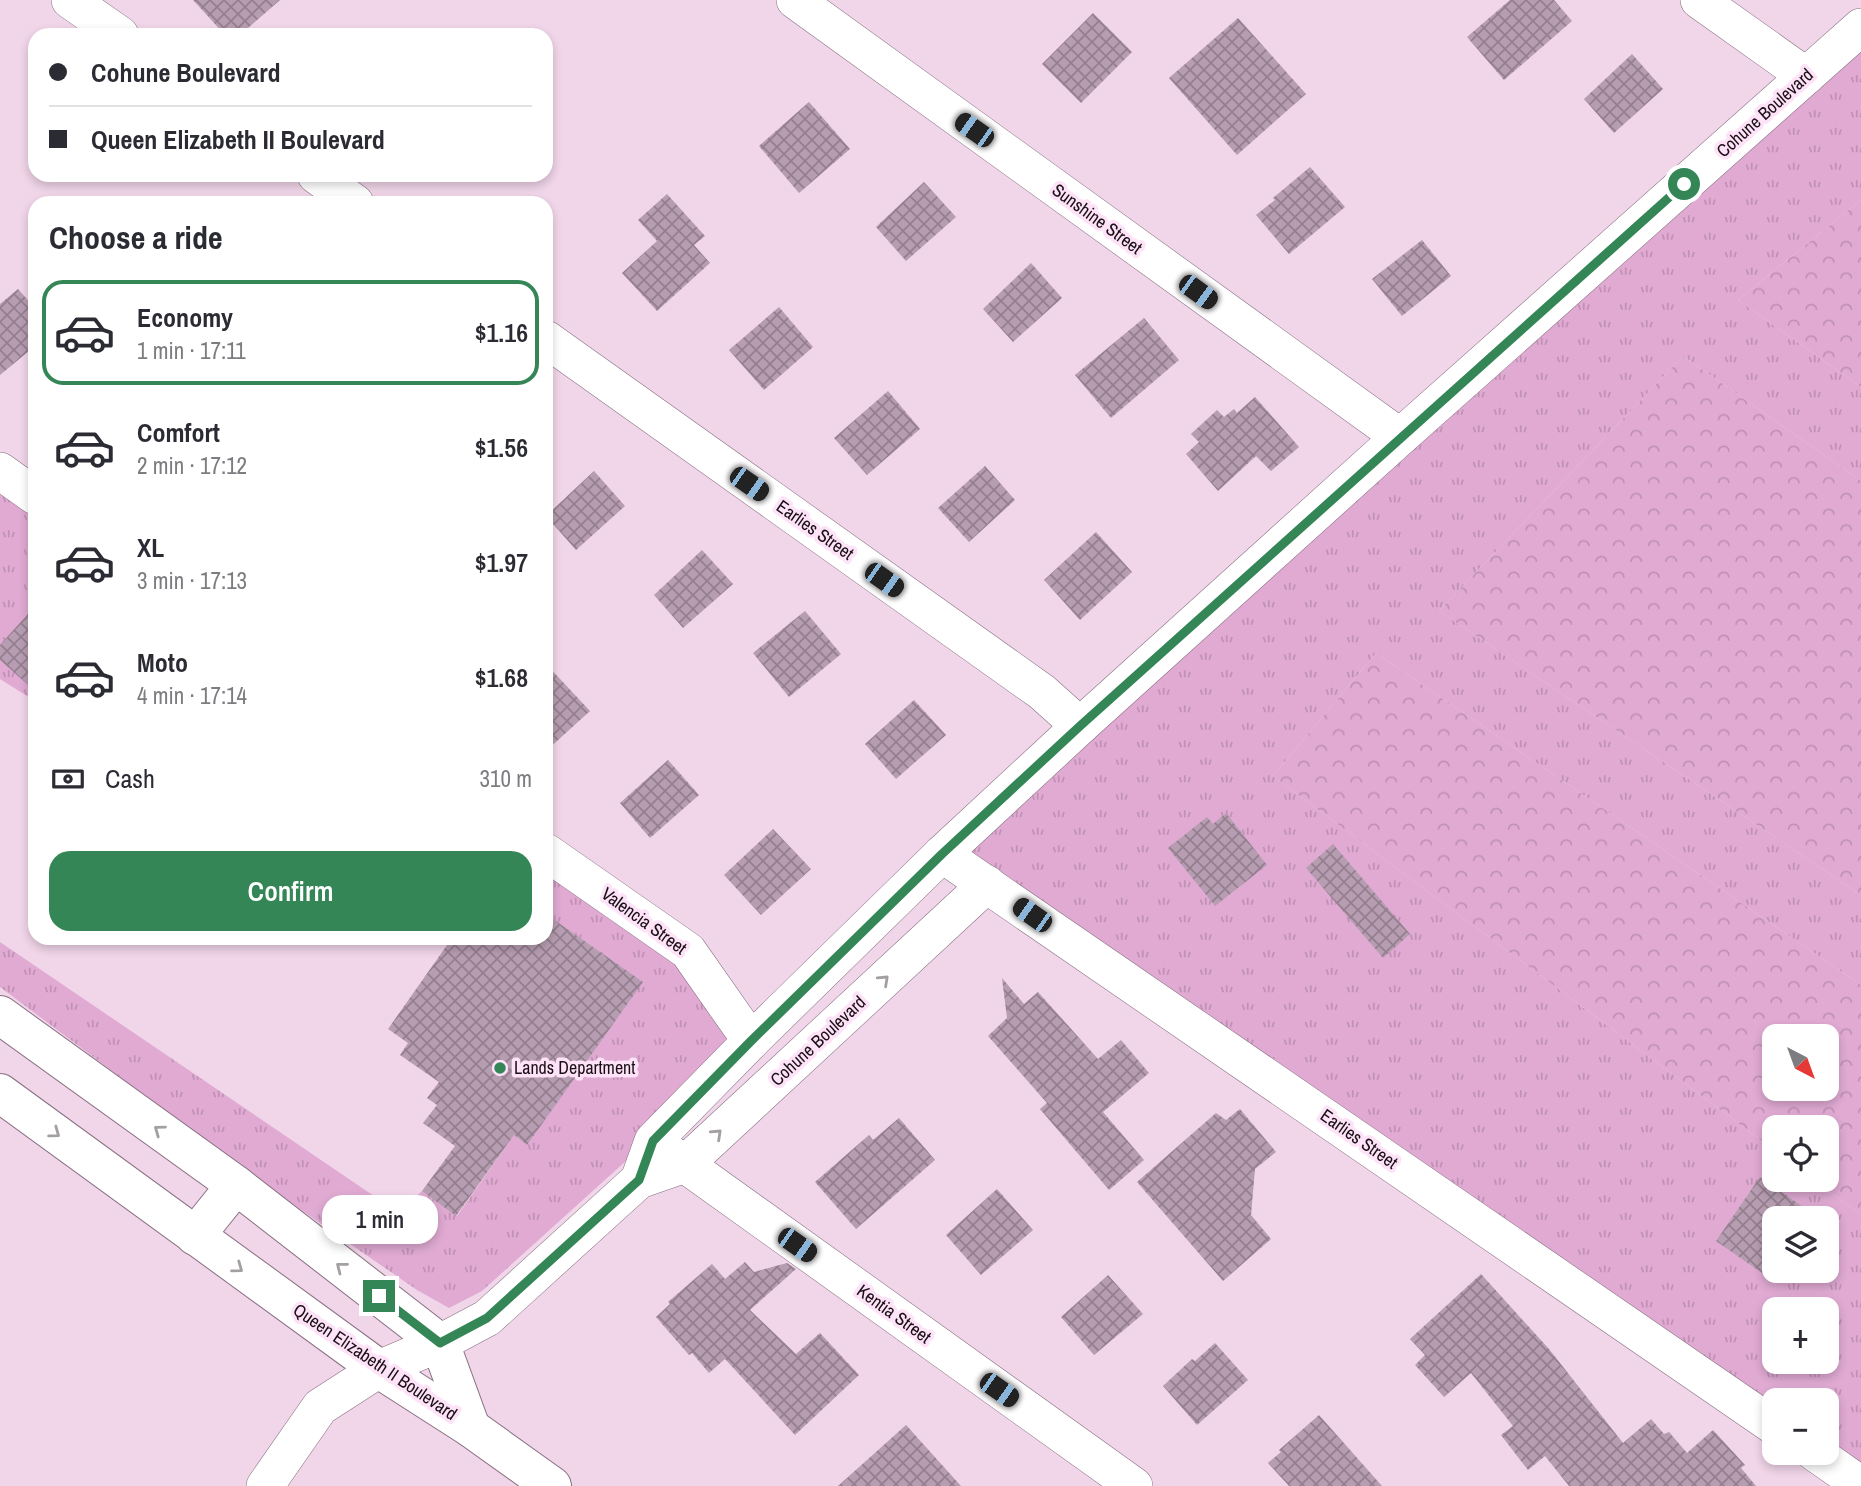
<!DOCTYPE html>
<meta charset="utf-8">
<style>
:root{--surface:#fff;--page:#f2f2f3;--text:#2b2b33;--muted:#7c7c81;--line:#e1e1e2;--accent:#358657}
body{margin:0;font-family:"Archivo Narrow",sans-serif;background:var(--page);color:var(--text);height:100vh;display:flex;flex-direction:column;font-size:26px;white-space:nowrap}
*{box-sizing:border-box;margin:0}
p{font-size:23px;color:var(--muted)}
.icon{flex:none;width:38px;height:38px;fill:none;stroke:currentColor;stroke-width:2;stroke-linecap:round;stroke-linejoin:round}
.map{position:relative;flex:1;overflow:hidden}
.panel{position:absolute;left:28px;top:196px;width:525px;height:749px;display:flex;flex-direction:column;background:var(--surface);border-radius:21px;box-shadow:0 4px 10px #0003}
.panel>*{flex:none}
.guide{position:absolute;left:28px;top:28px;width:525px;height:154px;border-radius:21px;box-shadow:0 4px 10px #0003;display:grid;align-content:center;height:154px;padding:0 21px;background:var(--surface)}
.needle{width:46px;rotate:139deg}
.fabs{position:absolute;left:1762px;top:1024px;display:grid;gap:14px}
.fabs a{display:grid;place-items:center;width:77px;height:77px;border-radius:14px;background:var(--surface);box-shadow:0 4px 10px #0003;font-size:35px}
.end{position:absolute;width:32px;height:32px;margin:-16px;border:9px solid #358657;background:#fff;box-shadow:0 0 0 4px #fff}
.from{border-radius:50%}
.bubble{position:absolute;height:49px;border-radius:21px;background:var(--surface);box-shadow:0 4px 10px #0003;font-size:23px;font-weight:600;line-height:49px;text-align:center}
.car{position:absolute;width:21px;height:42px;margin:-21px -10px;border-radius:9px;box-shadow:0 0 5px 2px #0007;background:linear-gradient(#222 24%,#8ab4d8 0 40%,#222 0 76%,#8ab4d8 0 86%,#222 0)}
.guide b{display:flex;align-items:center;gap:24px;height:66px;font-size:26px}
.guide b+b{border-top:2px solid var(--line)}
.guide i{width:18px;height:18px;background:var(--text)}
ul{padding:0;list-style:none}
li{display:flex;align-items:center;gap:21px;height:105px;margin:0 14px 10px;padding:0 7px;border:4px solid transparent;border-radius:21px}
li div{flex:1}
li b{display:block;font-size:26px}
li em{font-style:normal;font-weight:600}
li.selected{border-color:var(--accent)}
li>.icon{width:63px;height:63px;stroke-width:1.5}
h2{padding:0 21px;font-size:32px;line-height:84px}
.pay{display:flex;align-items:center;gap:18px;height:77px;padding:0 21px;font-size:26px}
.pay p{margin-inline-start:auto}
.action{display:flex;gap:14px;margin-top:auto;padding:14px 21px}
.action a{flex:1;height:80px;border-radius:21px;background:var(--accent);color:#fff;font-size:28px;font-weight:600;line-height:80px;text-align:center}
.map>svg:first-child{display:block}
</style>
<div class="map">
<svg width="1861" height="1486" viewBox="0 0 1861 1486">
<defs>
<pattern id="grass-tufts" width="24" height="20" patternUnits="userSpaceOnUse" patternTransform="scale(1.75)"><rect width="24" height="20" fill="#e0aad3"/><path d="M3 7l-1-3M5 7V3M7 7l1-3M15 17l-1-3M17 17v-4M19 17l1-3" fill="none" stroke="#c091b4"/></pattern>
<pattern id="forest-crowns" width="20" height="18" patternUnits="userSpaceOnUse" patternTransform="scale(1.75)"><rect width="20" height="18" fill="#e0aad3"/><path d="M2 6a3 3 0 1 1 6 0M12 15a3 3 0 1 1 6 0" fill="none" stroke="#c091b4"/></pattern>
<pattern id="building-cross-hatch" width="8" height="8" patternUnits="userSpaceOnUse" patternTransform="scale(1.75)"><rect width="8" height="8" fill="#b79db1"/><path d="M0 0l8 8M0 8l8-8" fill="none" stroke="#947f8f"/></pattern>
</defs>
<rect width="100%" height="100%" fill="#f1d5e9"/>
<g fill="url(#grass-tufts)" fill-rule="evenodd">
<path d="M 1861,29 L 1861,200 L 1738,300 L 1861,387 L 1861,481 L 1683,356 L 1439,611 L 1861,895 L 1861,985 L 1376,653 L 1273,776 L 1774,1150 L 1774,1180 L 1814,1180 L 1861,1215 L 1861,1485 L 1827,1452 L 1827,1400 L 1774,1400 L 1774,1426 L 942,854 ZM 1774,1218 L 1827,1218 L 1827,1270 L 1774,1270 ZM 1774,1309 L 1827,1309 L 1827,1362 L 1774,1362 Z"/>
<polygon points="0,471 35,496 35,701 0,679"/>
<polygon points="546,852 688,951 751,1041 627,1160 482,1291 449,1308 417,1290 256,1179 0,987 0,942 399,1213 422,1191 457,1216 514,1135 526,1144 642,982 546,914"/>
</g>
<g fill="url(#forest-crowns)" fill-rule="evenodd">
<polygon points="1861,200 1861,387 1738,300"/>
<polygon points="1683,356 1861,481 1861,895 1439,611"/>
<path d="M 1376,653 L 1861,985 L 1861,1215 L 1814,1180 L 1827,1180 L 1827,1127 L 1774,1127 L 1774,1150 L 1273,776 ZM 1774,1036 L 1827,1036 L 1827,1088 L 1774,1088 Z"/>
</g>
<g fill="url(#building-cross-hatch)">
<polygon points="193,0 280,0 240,35 225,35"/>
<polygon points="1510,0 1554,0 1572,21 1504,80 1467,37"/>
<polygon points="1093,13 1132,52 1081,103 1042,64"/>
<polygon points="1238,18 1306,94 1237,155 1169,78"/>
<polygon points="1632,54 1663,89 1614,133 1584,99"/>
<polygon points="809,102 850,149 799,193 759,146"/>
<polygon points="1310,167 1345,207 1289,254 1256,215 1275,200 1273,198"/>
<polygon points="924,182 956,217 906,261 876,227"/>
<polygon points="667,194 705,236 694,245 710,263 657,311 622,273 657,241 638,220"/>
<polygon points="1422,240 1451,276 1402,316 1372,279"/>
<polygon points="1031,263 1062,298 1013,342 983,309"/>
<polygon points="18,289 35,308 35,346 0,375 0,304"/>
<polygon points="779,307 813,347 764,390 729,350"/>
<polygon points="1144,318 1179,360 1111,418 1075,375"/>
<polygon points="888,391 920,429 867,475 834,438"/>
<polygon points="1255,397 1299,447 1271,471 1256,456 1218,491 1186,454 1199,442 1191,434 1217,410 1224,417 1234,409 1237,413"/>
<polygon points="985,466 1015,500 969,542 938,508"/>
<polygon points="594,471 625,506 576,550 546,516"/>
<polygon points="1096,532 1132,572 1080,620 1044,580"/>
<polygon points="702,550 733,584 683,628 654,595"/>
<polygon points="35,606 35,691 0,660 0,645"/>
<polygon points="805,611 841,654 789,697 753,653"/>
<polygon points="546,664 590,711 546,751"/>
<polygon points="914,700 946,735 896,779 865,744"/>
<polygon points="668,760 699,795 650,838 620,803"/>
<polygon points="1226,813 1267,865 1215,906 1168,848 1207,817 1213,824"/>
<polygon points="773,829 811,869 761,915 724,875"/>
<polygon points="1333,844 1410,934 1383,958 1306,868"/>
<polygon points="546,914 643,982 527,1145 514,1135 456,1216 422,1191 455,1146 423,1123 437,1105 427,1098 439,1082 400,1055 408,1043 388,1029 452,938 546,938"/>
<polygon points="1002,978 1024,1004 1038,992 1098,1059 1121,1040 1149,1073 1103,1112 1144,1160 1109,1190 1040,1109 1047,1103 988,1036 1007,1018"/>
<polygon points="1240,1109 1276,1152 1255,1169 1251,1215 1271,1239 1223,1281 1137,1182 1216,1113 1226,1120"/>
<polygon points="899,1118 935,1160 856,1229 815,1182 869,1135 873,1140"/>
<polygon points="1760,1177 1819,1218 1774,1218 1774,1255 1762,1273 1716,1241"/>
<polygon points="997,1189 1033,1230 981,1275 946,1235"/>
<polygon points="745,1262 754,1272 787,1263 796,1269 750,1310 796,1354 820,1333 859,1375 795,1435 725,1359 709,1373 692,1353 689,1355 656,1317 670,1304 668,1302 712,1264 725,1279"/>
<polygon points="1481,1274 1549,1349 1623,1443 1651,1419 1664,1434 1669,1432 1687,1453 1713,1430 1745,1465 1741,1468 1756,1486 1569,1486 1545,1456 1528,1470 1501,1435 1513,1426 1471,1373 1444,1397 1415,1365 1425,1355 1410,1339"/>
<polygon points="1108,1275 1143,1314 1094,1355 1061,1317"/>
<polygon points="1215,1343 1248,1380 1197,1425 1163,1386 1192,1359 1195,1361"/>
<polygon points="1319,1415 1382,1486 1289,1486 1268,1463 1281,1452 1279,1450"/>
<polygon points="906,1425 961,1486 838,1486"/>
</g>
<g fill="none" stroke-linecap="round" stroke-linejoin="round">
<defs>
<g id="street">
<polyline points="70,0 120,35"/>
<polyline points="795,0 1400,437"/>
<polyline points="1699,0 1806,76"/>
<polyline points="316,175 355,203"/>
<polyline points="546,339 1042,692 1080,726"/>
<polyline points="0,471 35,496"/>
<polyline points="546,852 688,951 751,1041"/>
<polyline points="942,854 1774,1426"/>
<polyline points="665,1150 1134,1486"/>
<polyline points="639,1180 653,1141 751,1041 942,854 1080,726 1400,437 1861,27"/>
<polyline points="1814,1452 1861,1485"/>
<polyline points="265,1486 320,1407 379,1369 440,1343 487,1318 639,1180 685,1164 987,884"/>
</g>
<g id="secondary">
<polyline points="0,1015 236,1185 440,1343 471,1428"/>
<polyline points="0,1093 379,1369 471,1428 552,1486"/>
<polyline points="195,1236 236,1185"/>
</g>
</defs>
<use href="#street" stroke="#876f81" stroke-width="38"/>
<use href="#secondary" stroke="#876f81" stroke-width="40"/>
<use href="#street" stroke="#fff" stroke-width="37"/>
<use href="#secondary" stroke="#fff" stroke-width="38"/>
</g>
<defs><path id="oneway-chevron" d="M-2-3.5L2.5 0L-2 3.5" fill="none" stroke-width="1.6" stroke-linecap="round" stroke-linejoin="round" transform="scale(1.75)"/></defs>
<g stroke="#a39fa2">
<use href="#oneway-chevron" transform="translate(884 980) rotate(-43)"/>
<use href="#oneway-chevron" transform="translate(159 1130) rotate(-144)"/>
<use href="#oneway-chevron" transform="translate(55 1133) rotate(36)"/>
<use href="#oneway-chevron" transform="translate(717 1134) rotate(-43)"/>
<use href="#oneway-chevron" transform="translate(341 1267) rotate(-142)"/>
<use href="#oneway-chevron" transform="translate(238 1268) rotate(36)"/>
</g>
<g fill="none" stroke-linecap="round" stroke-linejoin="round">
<polyline stroke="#358657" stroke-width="9" points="379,1296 440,1343 487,1318 639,1180 653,1141 751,1041 942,854 1080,726 1684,184"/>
</g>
<circle fill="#358657" stroke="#fee2f7" stroke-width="2.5" cx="500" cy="1068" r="7"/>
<g text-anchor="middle" stroke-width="7" stroke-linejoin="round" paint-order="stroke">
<g font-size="18" fill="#191017" stroke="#fee2f7">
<text transform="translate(1765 113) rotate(-42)" y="6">Cohune Boulevard</text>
<text transform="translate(1097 219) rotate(36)" y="6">Sunshine Street</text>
<text transform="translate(815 530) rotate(35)" y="6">Earlies Street</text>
<text transform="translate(644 921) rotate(36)" y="6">Valencia Street</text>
<text transform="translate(818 1041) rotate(-43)" y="6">Cohune Boulevard</text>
<text transform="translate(1359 1139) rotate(35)" y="6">Earlies Street</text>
<text transform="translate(894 1314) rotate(36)" y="6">Kentia Street</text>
<text transform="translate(375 1362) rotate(34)" y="6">Queen Elizabeth II Boulevard</text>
</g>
<g font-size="18" fill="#191017" stroke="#fee2f7" text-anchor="start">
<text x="514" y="1074">Lands Department</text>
</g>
</g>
</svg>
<div class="fabs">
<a><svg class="needle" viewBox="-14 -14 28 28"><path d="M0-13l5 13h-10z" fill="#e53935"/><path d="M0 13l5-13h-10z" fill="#7c7c81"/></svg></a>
<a><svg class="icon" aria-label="locate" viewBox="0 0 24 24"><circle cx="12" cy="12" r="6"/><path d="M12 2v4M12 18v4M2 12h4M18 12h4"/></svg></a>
<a><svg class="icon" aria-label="layers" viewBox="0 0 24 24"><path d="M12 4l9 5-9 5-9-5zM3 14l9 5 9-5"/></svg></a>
<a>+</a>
<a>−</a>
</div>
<i class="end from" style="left:1684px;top:184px"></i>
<i class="end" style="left:379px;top:1296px"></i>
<div class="bubble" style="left:322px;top:1195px;width:116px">1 min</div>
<i class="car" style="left:974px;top:130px;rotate:305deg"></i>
<i class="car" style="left:1198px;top:292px;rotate:126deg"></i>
<i class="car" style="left:749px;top:484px;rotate:125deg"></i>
<i class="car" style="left:884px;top:580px;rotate:125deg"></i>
<i class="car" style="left:1032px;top:915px;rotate:305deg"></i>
<i class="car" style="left:797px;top:1245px;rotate:125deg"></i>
<i class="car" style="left:999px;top:1390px;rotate:125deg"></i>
<div class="guide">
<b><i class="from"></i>Cohune Boulevard</b>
<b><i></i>Queen Elizabeth II Boulevard</b>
</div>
<section class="panel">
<h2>Choose a ride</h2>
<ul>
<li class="selected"><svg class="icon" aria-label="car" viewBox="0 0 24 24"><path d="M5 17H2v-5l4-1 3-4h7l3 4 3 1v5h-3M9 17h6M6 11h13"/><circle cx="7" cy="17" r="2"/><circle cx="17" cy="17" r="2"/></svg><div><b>Economy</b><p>1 min · 17:11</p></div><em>$1.16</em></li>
<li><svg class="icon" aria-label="car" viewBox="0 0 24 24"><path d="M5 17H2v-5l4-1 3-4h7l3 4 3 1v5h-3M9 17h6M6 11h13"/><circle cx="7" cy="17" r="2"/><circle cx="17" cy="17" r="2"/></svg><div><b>Comfort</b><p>2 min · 17:12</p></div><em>$1.56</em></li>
<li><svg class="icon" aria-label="car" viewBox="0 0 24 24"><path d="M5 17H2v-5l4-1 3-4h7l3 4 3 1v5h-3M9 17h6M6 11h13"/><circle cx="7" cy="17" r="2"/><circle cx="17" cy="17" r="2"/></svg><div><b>XL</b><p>3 min · 17:13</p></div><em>$1.97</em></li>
<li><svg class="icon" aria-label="car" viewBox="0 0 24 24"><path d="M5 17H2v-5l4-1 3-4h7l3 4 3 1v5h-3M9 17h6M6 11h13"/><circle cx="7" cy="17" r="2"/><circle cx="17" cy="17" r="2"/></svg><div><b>Moto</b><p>4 min · 17:14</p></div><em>$1.68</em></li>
</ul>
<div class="pay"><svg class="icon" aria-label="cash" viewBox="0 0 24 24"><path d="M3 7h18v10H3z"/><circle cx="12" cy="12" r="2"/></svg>Cash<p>310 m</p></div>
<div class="action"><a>Confirm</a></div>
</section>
</div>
